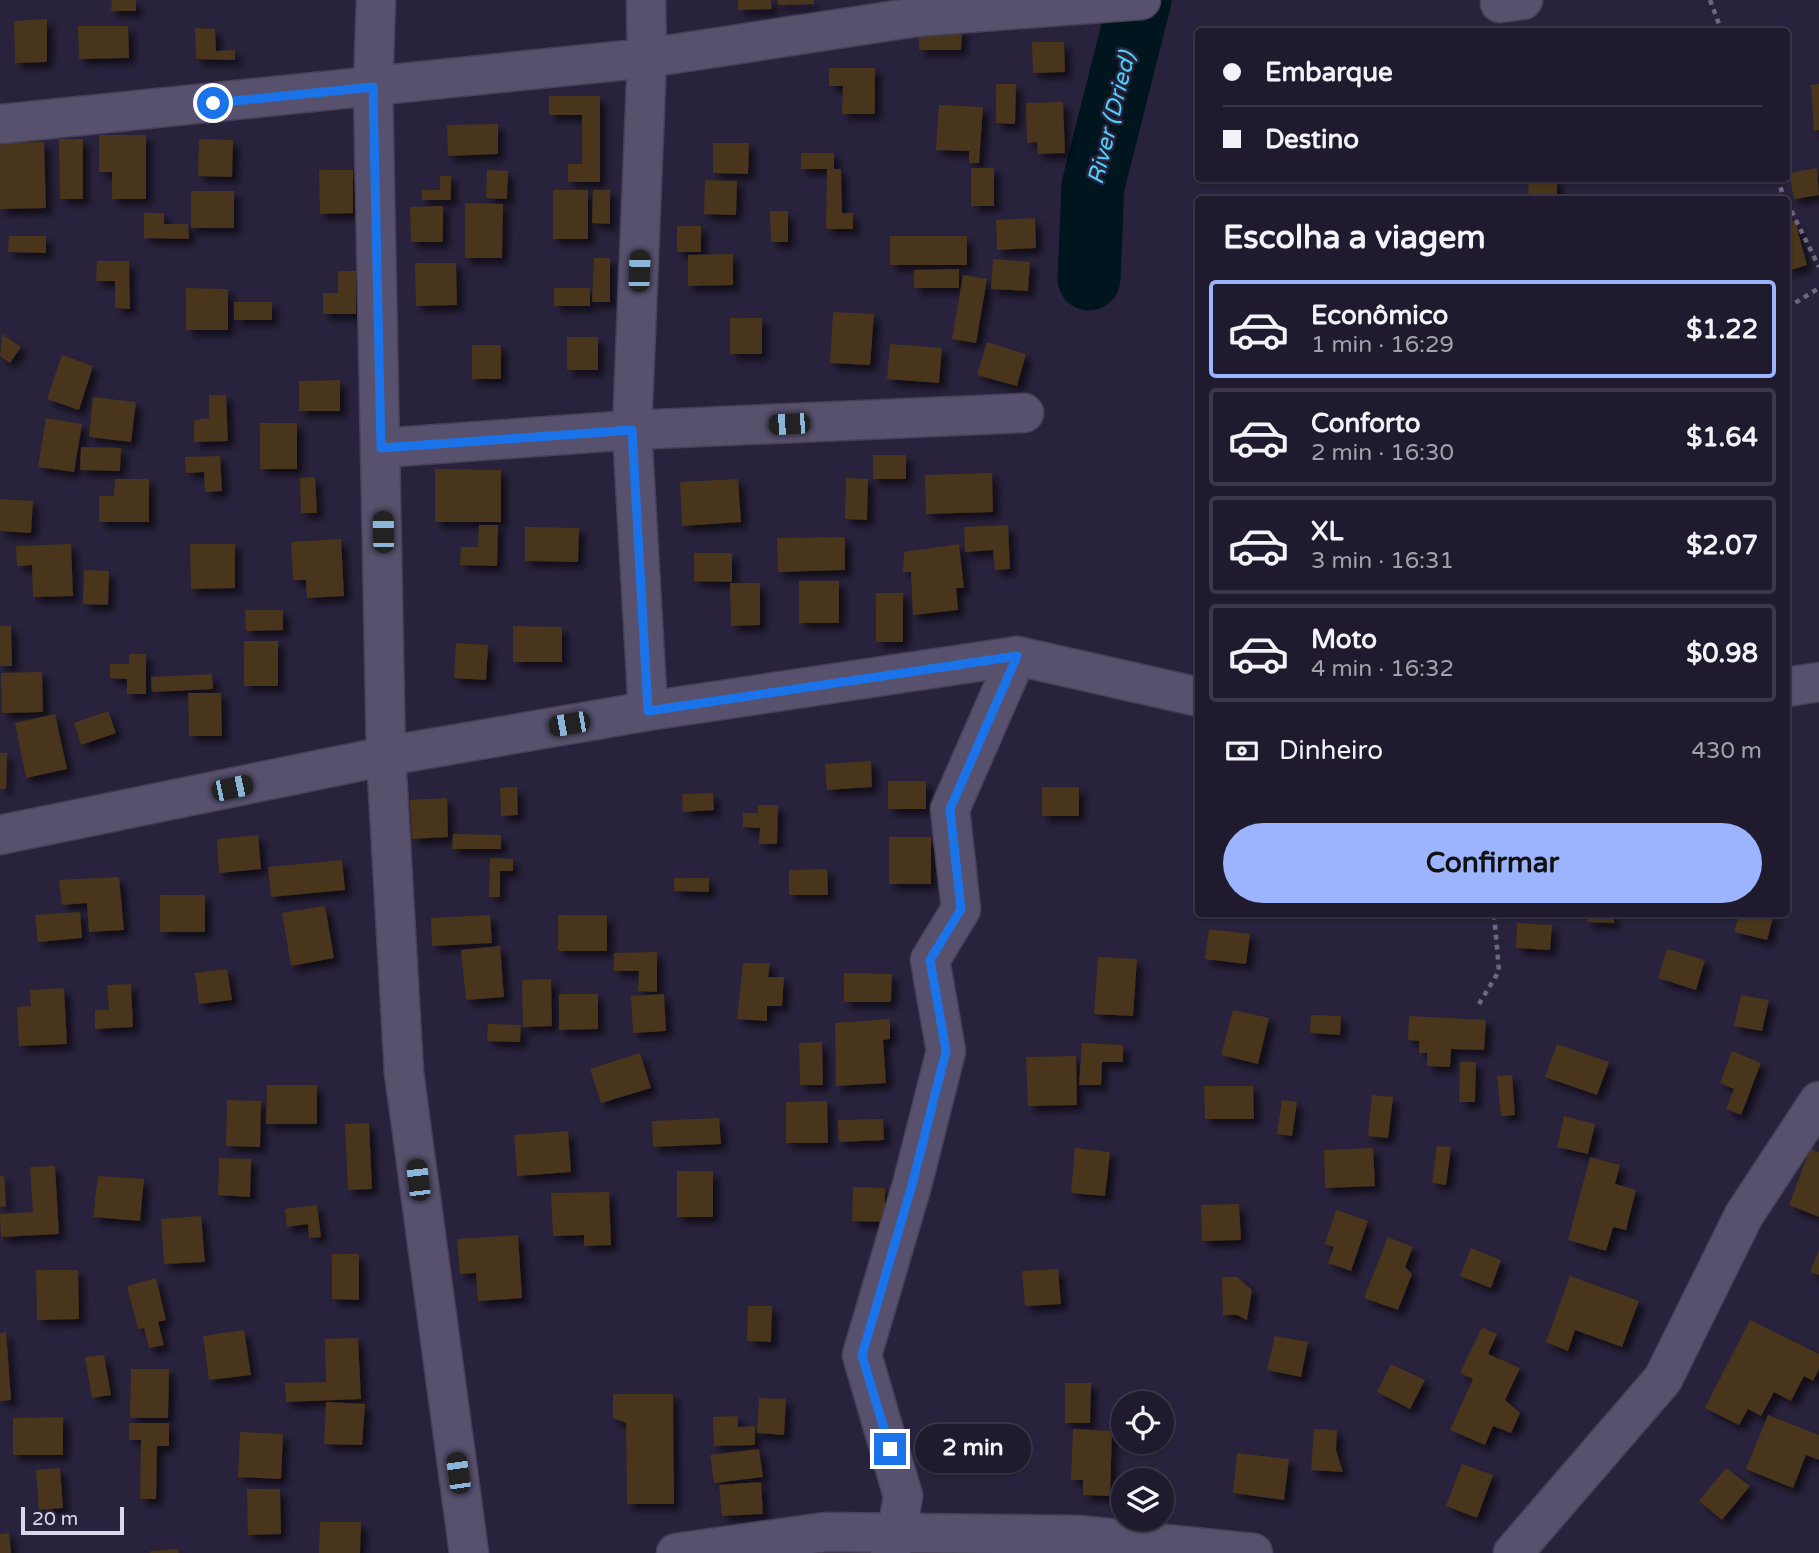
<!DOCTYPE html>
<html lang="pt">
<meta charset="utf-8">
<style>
:root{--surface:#1f1a2d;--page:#2c2739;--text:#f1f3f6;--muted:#a1a1aa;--line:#3c3849;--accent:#9cb4fd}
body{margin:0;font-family:"Varela Round",sans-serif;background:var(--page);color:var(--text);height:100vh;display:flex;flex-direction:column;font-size:26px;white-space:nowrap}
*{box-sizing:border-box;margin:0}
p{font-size:23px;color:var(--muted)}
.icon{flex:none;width:38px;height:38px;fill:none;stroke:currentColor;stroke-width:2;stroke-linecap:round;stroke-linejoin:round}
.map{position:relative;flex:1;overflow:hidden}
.details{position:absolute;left:1195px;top:196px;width:595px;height:721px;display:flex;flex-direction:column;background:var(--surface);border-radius:7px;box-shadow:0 2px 5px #0004,0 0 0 2px var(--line)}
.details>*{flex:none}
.guide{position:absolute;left:1195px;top:28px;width:595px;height:154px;border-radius:7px;box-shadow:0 2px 5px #0004,0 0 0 2px var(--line);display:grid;align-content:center;height:154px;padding:0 28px;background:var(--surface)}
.fabs{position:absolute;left:1111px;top:1391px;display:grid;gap:14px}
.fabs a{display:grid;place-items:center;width:63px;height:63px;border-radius:50%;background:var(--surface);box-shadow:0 2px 5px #0004,0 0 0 2px var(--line);font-size:35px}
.scale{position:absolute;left:21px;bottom:18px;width:103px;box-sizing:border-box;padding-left:7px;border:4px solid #dcd8e9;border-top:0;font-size:19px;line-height:24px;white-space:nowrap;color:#dcd8e9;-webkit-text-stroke:5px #29223c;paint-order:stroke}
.end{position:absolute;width:32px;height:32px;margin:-16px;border:9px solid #1a73e8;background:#fff;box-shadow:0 0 0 4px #fff}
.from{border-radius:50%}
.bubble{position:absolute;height:49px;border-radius:24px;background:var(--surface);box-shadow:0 2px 5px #0004,0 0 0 2px var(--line);font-size:23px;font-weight:700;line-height:49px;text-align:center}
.car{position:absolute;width:21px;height:42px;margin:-21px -10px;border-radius:9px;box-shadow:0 0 5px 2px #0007;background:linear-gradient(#222 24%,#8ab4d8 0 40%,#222 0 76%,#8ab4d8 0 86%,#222 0)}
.guide b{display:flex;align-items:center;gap:24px;height:66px;font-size:26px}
.guide b+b{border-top:2px solid var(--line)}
.guide i{width:18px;height:18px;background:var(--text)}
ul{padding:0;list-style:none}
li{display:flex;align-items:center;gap:21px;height:98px;margin:0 14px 10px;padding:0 14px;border:4px solid var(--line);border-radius:7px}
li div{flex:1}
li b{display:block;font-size:26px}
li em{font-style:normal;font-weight:700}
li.current{border-color:var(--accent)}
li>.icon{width:63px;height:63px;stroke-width:1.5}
h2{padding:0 28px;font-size:32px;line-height:84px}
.pay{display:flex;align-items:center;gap:18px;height:77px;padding:0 28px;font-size:26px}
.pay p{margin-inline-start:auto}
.button{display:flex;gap:14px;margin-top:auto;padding:14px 28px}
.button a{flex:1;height:80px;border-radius:42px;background:var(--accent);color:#111;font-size:28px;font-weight:700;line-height:80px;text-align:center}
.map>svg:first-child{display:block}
</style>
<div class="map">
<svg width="1819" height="1553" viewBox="0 0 1819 1553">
<defs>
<filter id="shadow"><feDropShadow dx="6" dy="6" stdDeviation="3.5" flood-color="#0009"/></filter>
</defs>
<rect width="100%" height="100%" fill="#29223c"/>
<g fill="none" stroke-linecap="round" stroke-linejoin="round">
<polyline stroke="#00151e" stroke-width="63" points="1089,279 1093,186 1140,0"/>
</g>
<g fill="#49341c" filter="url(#shadow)">
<polygon points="112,0 136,0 136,11 111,11"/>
<polygon points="738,0 771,0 772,9 738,10"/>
<polygon points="778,0 814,0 814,4 778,5"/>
<polygon points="47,19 47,62 15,63 14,21"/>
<polygon points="78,26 128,26 129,58 79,59"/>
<polygon points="195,28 215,29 216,51 235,50 235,60 196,59"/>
<polygon points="919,29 962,29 961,50 919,50"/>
<polygon points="1032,42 1064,42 1065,72 1033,73"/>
<polygon points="829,68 875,68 875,114 842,114 843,86 829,86"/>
<polygon points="996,84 1016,84 1015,124 996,123"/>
<polygon points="1819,84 1819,130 1814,131 1811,85"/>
<polygon points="549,96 600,96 600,182 568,182 568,164 582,164 582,115 549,115"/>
<polygon points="1063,102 1065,153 1038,154 1037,142 1027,143 1026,103"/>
<polygon points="939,105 983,107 979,163 969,163 969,151 936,150"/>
<polygon points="498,124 498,154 448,156 447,125"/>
<polygon points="99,135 146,135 146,199 112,199 112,172 99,172"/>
<polygon points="59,139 83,139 83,199 60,199"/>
<polygon points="199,139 233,140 232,177 198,176"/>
<polygon points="44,142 46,208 0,209 0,143"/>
<polygon points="713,143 749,143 748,174 713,173"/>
<polygon points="801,153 834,153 834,169 841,169 842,213 853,213 853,229 826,229 827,169 801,169"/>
<rect x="971" y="168" width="23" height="38"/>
<polygon points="1817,168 1819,195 1794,199 1789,173"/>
<polygon points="319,170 353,170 353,213 320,214"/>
<polygon points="487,170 508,171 507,199 486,198"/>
<polygon points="440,176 451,176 451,200 422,200 422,190 440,190"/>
<polygon points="1528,178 1557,178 1557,200 1529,200"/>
<polygon points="705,180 737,181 736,215 704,214"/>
<rect x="553" y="190" width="35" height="49"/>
<polygon points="593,190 610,190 610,224 592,223"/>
<rect x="191" y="191" width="43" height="37"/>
<polygon points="465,203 503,204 502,258 465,258"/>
<polygon points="443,206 443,242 411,242 410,207"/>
<polygon points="770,211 788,211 788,242 771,242"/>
<polygon points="144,213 164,213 164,224 188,224 189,239 144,238"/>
<polygon points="1035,218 1036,248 997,250 996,220"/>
<polygon points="1795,221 1807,265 1787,271 1787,223"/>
<rect x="677" y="226" width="24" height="26"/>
<polygon points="9,236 46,236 46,253 8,252"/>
<rect x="890" y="236" width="77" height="29"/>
<polygon points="733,254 733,285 688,286 688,255"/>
<polygon points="594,258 610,258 610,302 592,302"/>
<polygon points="993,259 1030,262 1028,291 991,289"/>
<polygon points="97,261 129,261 130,309 115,308 115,281 96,281"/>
<polygon points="415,263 456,263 457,305 416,306"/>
<polygon points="959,269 959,288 914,288 914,270"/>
<polygon points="338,271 356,271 356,314 323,314 323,293 338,293"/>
<polygon points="963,275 987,279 976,343 952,339"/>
<polygon points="186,288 228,289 228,330 186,330"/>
<rect x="554" y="288" width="36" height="18"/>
<rect x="234" y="302" width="38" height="18"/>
<polygon points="833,312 874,314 870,365 830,363"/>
<rect x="730" y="318" width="32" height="36"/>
<polygon points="2,334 21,347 10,363 0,356"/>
<rect x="567" y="337" width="31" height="33"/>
<polygon points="987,342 1026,354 1017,386 977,375"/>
<polygon points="890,344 942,348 939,383 887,379"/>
<rect x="472" y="345" width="29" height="34"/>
<polygon points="62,355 93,366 79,410 47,399"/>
<polygon points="340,380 340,411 299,411 299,381"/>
<polygon points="209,395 226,395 228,441 194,442 194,420 209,418"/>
<polygon points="93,397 136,402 131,442 89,437"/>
<polygon points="46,418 82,424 74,472 38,467"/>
<rect x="260" y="423" width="37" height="46"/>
<polygon points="81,447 121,448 120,471 80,470"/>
<rect x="873" y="455" width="33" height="24"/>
<polygon points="220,456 222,491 205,492 204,472 186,473 185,457"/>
<polygon points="435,469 501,470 501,522 435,522"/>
<polygon points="992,473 993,512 926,514 925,475"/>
<polygon points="315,477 317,513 301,513 300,478"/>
<polygon points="846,478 868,479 867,520 845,519"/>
<polygon points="115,479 149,479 149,522 99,522 99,496 114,496"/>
<polygon points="738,479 741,522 682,526 680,482"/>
<polygon points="0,499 33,501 31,533 0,531"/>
<polygon points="479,525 498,525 497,566 460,565 461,547 478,547"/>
<polygon points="1008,525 1010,569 995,570 993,550 965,552 964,527"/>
<polygon points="525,527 579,528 578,562 525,561"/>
<polygon points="845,537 845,570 778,572 777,538"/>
<polygon points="341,539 344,596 307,598 306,580 293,580 291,542"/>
<polygon points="71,544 73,596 33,597 32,565 17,566 16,546"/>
<polygon points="190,544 235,544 235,588 191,589"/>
<polygon points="959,544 964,588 956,588 958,610 913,615 911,572 903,572 904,552"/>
<polygon points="694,553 732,553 732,582 694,581"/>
<polygon points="84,570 109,571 108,605 83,604"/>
<rect x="799" y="581" width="40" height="42"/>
<polygon points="730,583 760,583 760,625 731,626"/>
<rect x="876" y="593" width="27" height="49"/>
<polygon points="245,610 283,610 283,630 246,631"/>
<polygon points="0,626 11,626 12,666 0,666"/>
<polygon points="513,626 562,627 562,662 513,662"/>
<rect x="244" y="641" width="34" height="45"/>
<polygon points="456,643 488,645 486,680 454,678"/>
<polygon points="129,654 146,654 146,694 127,694 127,679 110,678 110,664 129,664"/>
<polygon points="42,672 43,712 2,713 1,673"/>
<polygon points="212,674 213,689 152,692 151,677"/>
<polygon points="188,693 221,693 222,736 189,736"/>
<polygon points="108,711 116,733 81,745 74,723"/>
<polygon points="55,714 67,769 26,778 15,723"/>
<polygon points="0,753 7,753 6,789 0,789"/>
<polygon points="871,761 872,787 827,790 825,764"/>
<rect x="888" y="781" width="38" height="28"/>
<polygon points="517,787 518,815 501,816 500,788"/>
<rect x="1042" y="787" width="37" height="29"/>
<polygon points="713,793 714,810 683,812 682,794"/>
<polygon points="447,798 448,837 412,839 410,800"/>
<polygon points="758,805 778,805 777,844 759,844 760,828 743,827 743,813 758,813"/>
<polygon points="453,834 501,835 501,849 452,849"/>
<polygon points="258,835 261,869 219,873 217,839"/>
<rect x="889" y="837" width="42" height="47"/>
<polygon points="490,858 513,859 513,871 500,871 500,897 489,897"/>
<polygon points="342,860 345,890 271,897 268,867"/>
<polygon points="827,869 828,895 789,895 789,870"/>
<polygon points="119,877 124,930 89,932 87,903 62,905 59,880"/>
<polygon points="674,878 709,878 709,892 674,891"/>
<rect x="160" y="895" width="45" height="37"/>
<polygon points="325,906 334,958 291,966 282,913"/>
<polygon points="80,912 82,938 38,942 35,915"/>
<polygon points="1587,914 1614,914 1614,923 1587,922"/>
<polygon points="1732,914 1774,914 1767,940 1734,932 1738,918 1732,917"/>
<polygon points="490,915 492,943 432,946 431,918"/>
<rect x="558" y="915" width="49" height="36"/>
<polygon points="1517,923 1552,925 1550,950 1516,948"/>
<polygon points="1209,929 1250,934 1246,964 1205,959"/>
<polygon points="500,946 504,997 466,1000 461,950"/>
<polygon points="1667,949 1705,960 1696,990 1658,978"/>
<polygon points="657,952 657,992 638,991 639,971 614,971 614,953"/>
<polygon points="1098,957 1137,959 1133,1016 1094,1014"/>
<polygon points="743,963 770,963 768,977 784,977 782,1006 767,1006 767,1021 737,1019"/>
<polygon points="227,969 232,1000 199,1004 195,973"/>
<polygon points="844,973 892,974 891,1002 844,1002"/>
<polygon points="551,979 552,1026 523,1027 522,980"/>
<polygon points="131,984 133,1027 95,1029 95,1010 109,1010 107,985"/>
<polygon points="64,988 67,1044 19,1046 17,1007 31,1006 30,990"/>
<polygon points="559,994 598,994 598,1029 559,1030"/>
<polygon points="664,994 666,1031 633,1033 631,996"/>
<polygon points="1741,995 1769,1000 1762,1031 1734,1026"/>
<polygon points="1233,1010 1269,1018 1258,1064 1221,1055"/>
<polygon points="1311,1015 1341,1016 1340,1035 1310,1033"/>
<polygon points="1409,1016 1486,1020 1484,1050 1451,1049 1450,1067 1427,1066 1427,1053 1419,1053 1419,1041 1408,1040"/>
<polygon points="890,1019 890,1039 883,1040 886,1083 836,1086 835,1023"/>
<polygon points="488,1024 521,1025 520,1042 487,1041"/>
<polygon points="822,1042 823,1085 800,1085 799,1043"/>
<polygon points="1082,1043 1123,1045 1123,1062 1102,1062 1101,1085 1079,1085"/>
<polygon points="1557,1044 1609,1062 1597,1095 1545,1077"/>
<polygon points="1732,1051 1761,1063 1741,1115 1726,1109 1734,1089 1720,1083"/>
<polygon points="640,1053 651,1088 601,1103 590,1069"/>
<polygon points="1076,1056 1077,1105 1028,1106 1026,1057"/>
<polygon points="1460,1062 1476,1062 1475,1102 1459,1102"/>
<polygon points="1512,1075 1515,1115 1501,1116 1497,1076"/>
<polygon points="267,1085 317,1085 317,1124 266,1124"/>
<polygon points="1204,1086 1253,1086 1254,1119 1205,1119"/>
<polygon points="1372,1095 1393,1097 1388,1138 1368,1136"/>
<polygon points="227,1100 261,1101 260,1147 226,1146"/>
<polygon points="1282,1100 1297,1102 1292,1136 1277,1134"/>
<polygon points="827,1101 828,1143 786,1143 786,1102"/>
<polygon points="1564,1116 1595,1124 1588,1154 1557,1147"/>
<polygon points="719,1118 721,1144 653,1147 652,1121"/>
<polygon points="883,1119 884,1140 839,1142 838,1120"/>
<polygon points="369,1123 372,1189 348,1190 345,1124"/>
<polygon points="568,1131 571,1172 517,1176 514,1135"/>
<polygon points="1437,1146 1451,1147 1446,1185 1432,1183"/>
<polygon points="1075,1148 1110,1152 1105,1196 1071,1193"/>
<polygon points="1373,1148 1375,1186 1325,1188 1324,1150"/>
<polygon points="1810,1149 1819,1152 1819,1217 1789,1205"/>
<polygon points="1590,1157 1620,1165 1615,1184 1636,1190 1626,1230 1613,1227 1606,1251 1568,1240"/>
<polygon points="219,1158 251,1159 250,1197 218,1195"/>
<polygon points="55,1166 59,1234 1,1237 0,1214 33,1212 30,1167"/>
<rect x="677" y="1171" width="36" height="46"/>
<polygon points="0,1176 4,1176 6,1206 0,1207"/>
<polygon points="98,1176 144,1179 140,1221 93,1217"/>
<polygon points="853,1187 885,1188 885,1222 852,1221"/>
<polygon points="609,1192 611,1245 584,1246 584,1235 553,1236 551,1193"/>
<polygon points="1239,1204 1241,1240 1202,1241 1201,1205"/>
<polygon points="317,1205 321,1237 309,1238 308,1224 287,1227 285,1209"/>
<polygon points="1336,1210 1368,1221 1351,1271 1328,1263 1334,1247 1325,1244"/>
<polygon points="201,1216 205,1262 164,1264 161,1219"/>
<polygon points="518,1235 522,1298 478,1301 476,1273 460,1274 457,1239"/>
<polygon points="1388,1237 1413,1247 1405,1267 1412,1274 1398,1310 1364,1298"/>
<polygon points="1471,1248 1501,1260 1491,1288 1460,1276"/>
<polygon points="1819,1250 1819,1275 1810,1272"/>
<polygon points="332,1254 359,1254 359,1300 332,1299"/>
<polygon points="1058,1269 1061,1304 1025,1306 1022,1271"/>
<polygon points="36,1270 78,1270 79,1319 37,1320"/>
<polygon points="1570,1276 1639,1301 1622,1347 1575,1330 1568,1351 1546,1342"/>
<polygon points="1222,1277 1237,1277 1252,1290 1247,1320 1237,1315 1223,1315"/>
<polygon points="156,1278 166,1320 158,1322 164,1345 149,1348 144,1328 138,1329 127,1286"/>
<polygon points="748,1306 772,1306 771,1342 747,1341"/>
<polygon points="1750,1320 1819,1354 1819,1369 1813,1381 1804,1376 1791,1401 1774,1392 1761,1416 1748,1409 1739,1425 1705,1408"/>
<polygon points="1482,1327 1497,1334 1488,1354 1520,1368 1505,1400 1520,1413 1511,1433 1493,1426 1485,1445 1450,1430 1473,1379 1460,1373"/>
<polygon points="244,1330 251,1375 209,1380 203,1336"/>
<polygon points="6,1332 11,1400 0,1401 0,1333"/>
<polygon points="1275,1336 1308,1342 1301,1377 1267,1370"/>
<polygon points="358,1338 361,1399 286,1402 285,1383 326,1382 325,1339"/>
<polygon points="104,1355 111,1395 92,1398 85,1357"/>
<polygon points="1391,1364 1425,1380 1410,1409 1377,1392"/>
<polygon points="131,1369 169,1369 168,1418 130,1418"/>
<polygon points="1065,1383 1091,1383 1090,1423 1065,1423"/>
<polygon points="613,1394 673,1394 674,1504 627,1504 626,1423 613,1418"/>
<polygon points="759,1398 786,1399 784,1435 757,1433"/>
<polygon points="326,1402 365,1404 362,1445 324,1444"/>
<polygon points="1768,1415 1819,1435 1819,1460 1806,1455 1793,1488 1746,1469"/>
<polygon points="738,1416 738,1427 755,1426 755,1445 714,1446 713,1417"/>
<polygon points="63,1417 63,1455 13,1455 13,1418"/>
<polygon points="129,1423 169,1423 169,1446 157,1446 156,1499 140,1499 141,1440 129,1440"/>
<polygon points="1073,1429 1112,1431 1110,1496 1083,1495 1083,1480 1071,1480"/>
<polygon points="1314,1429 1337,1430 1336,1450 1343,1472 1311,1470"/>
<polygon points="240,1432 283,1434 281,1479 238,1477"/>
<polygon points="759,1449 763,1477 714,1483 710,1455"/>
<polygon points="1237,1453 1289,1459 1284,1500 1233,1493"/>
<polygon points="1462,1464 1493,1475 1477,1518 1446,1506"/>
<polygon points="60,1468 63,1508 39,1510 36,1470"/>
<polygon points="1726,1468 1750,1486 1722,1520 1699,1501"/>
<polygon points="761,1482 763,1514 722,1516 719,1485"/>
<polygon points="247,1489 280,1489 281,1534 248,1535"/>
<polygon points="320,1522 361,1522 360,1553 319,1553"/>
<polygon points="9,1533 11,1553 0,1553 0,1534"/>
<polygon points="178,1549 179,1553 150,1553 150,1551"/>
</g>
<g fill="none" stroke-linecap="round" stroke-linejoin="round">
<defs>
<g id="street">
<polyline points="376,0 373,87 386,756 404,1073 469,1553"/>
<polyline points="646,0 647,58 632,430 648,711"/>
<polyline points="1500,3 1523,0"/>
<polyline points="0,124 647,58 916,17 1141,0"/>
<polyline points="381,448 632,430 1024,413"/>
<polyline points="1787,687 1819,682"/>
<polyline points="0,835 386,756 648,711 1017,656 1199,697"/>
<polyline points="676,1553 825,1532 1078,1535 1253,1553"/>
<polyline points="890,1553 897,1533 903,1496 862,1355 912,1185 946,1051 930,960 961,909 950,809 1017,656"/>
<polyline points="1513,1553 1663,1379 1744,1215 1819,1101"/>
</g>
</defs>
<use href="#street" stroke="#474056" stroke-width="41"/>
<g stroke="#6e687e" stroke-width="4.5" stroke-dasharray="5 5" stroke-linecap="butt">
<polyline points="1710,0 1722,32"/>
<polyline points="1777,178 1785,200"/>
<polyline points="1787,202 1819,267"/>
<polyline points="1787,308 1819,288"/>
<polyline points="1479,1004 1499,971 1494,914"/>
</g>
<use href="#street" stroke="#58516e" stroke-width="38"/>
</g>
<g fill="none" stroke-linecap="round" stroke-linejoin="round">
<polyline stroke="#1a73e8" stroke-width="9" points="213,103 373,87 381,448 632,430 648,711 1017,656 950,809 961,909 930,960 946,1051 912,1185 862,1355 890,1449"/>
</g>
<g text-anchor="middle" stroke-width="5" stroke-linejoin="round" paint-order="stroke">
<g font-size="23" font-style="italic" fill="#4dd0fb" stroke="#29223c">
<text transform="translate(1111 118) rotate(-76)" y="8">River (Dried)</text>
</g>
</g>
</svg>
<div class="fabs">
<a><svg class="icon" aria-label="locate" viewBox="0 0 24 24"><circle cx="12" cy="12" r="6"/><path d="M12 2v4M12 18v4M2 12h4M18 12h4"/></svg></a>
<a><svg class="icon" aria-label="layers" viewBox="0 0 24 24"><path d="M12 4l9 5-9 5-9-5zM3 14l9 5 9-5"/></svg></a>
</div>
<div class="scale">20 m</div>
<i class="end from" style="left:213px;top:103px"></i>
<i class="end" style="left:890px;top:1449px"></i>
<div class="bubble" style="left:915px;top:1424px;width:116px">2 min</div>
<i class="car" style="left:639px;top:271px;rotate:2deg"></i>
<i class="car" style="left:789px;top:424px;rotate:267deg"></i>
<i class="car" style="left:383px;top:532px;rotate:359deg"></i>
<i class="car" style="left:569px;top:724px;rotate:260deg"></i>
<i class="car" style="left:232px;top:788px;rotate:78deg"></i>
<i class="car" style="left:418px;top:1180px;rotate:353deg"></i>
<i class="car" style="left:458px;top:1473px;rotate:352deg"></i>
<div class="guide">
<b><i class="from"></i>Embarque</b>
<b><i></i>Destino</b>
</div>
<section class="details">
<h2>Escolha a viagem</h2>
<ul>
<li class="current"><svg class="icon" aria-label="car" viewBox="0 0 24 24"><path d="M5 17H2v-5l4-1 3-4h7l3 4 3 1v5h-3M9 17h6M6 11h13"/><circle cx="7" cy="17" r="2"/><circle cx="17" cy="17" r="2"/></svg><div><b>Econômico</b><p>1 min · 16:29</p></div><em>$1.22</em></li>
<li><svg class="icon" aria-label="car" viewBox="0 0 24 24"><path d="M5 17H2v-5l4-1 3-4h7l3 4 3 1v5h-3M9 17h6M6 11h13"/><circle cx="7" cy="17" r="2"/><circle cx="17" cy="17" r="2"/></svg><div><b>Conforto</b><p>2 min · 16:30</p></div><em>$1.64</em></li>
<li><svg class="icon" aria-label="car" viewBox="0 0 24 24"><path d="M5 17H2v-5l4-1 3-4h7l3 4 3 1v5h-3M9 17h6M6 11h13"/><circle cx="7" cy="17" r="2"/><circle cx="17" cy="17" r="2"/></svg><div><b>XL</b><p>3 min · 16:31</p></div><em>$2.07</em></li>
<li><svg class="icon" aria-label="car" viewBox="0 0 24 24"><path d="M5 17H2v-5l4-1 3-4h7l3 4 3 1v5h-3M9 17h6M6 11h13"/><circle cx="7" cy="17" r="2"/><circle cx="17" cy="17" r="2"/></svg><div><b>Moto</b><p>4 min · 16:32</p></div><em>$0.98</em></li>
</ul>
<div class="pay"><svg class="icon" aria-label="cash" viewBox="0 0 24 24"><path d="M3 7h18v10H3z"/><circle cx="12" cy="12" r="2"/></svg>Dinheiro<p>430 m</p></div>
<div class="button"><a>Confirmar</a></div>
</section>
</div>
